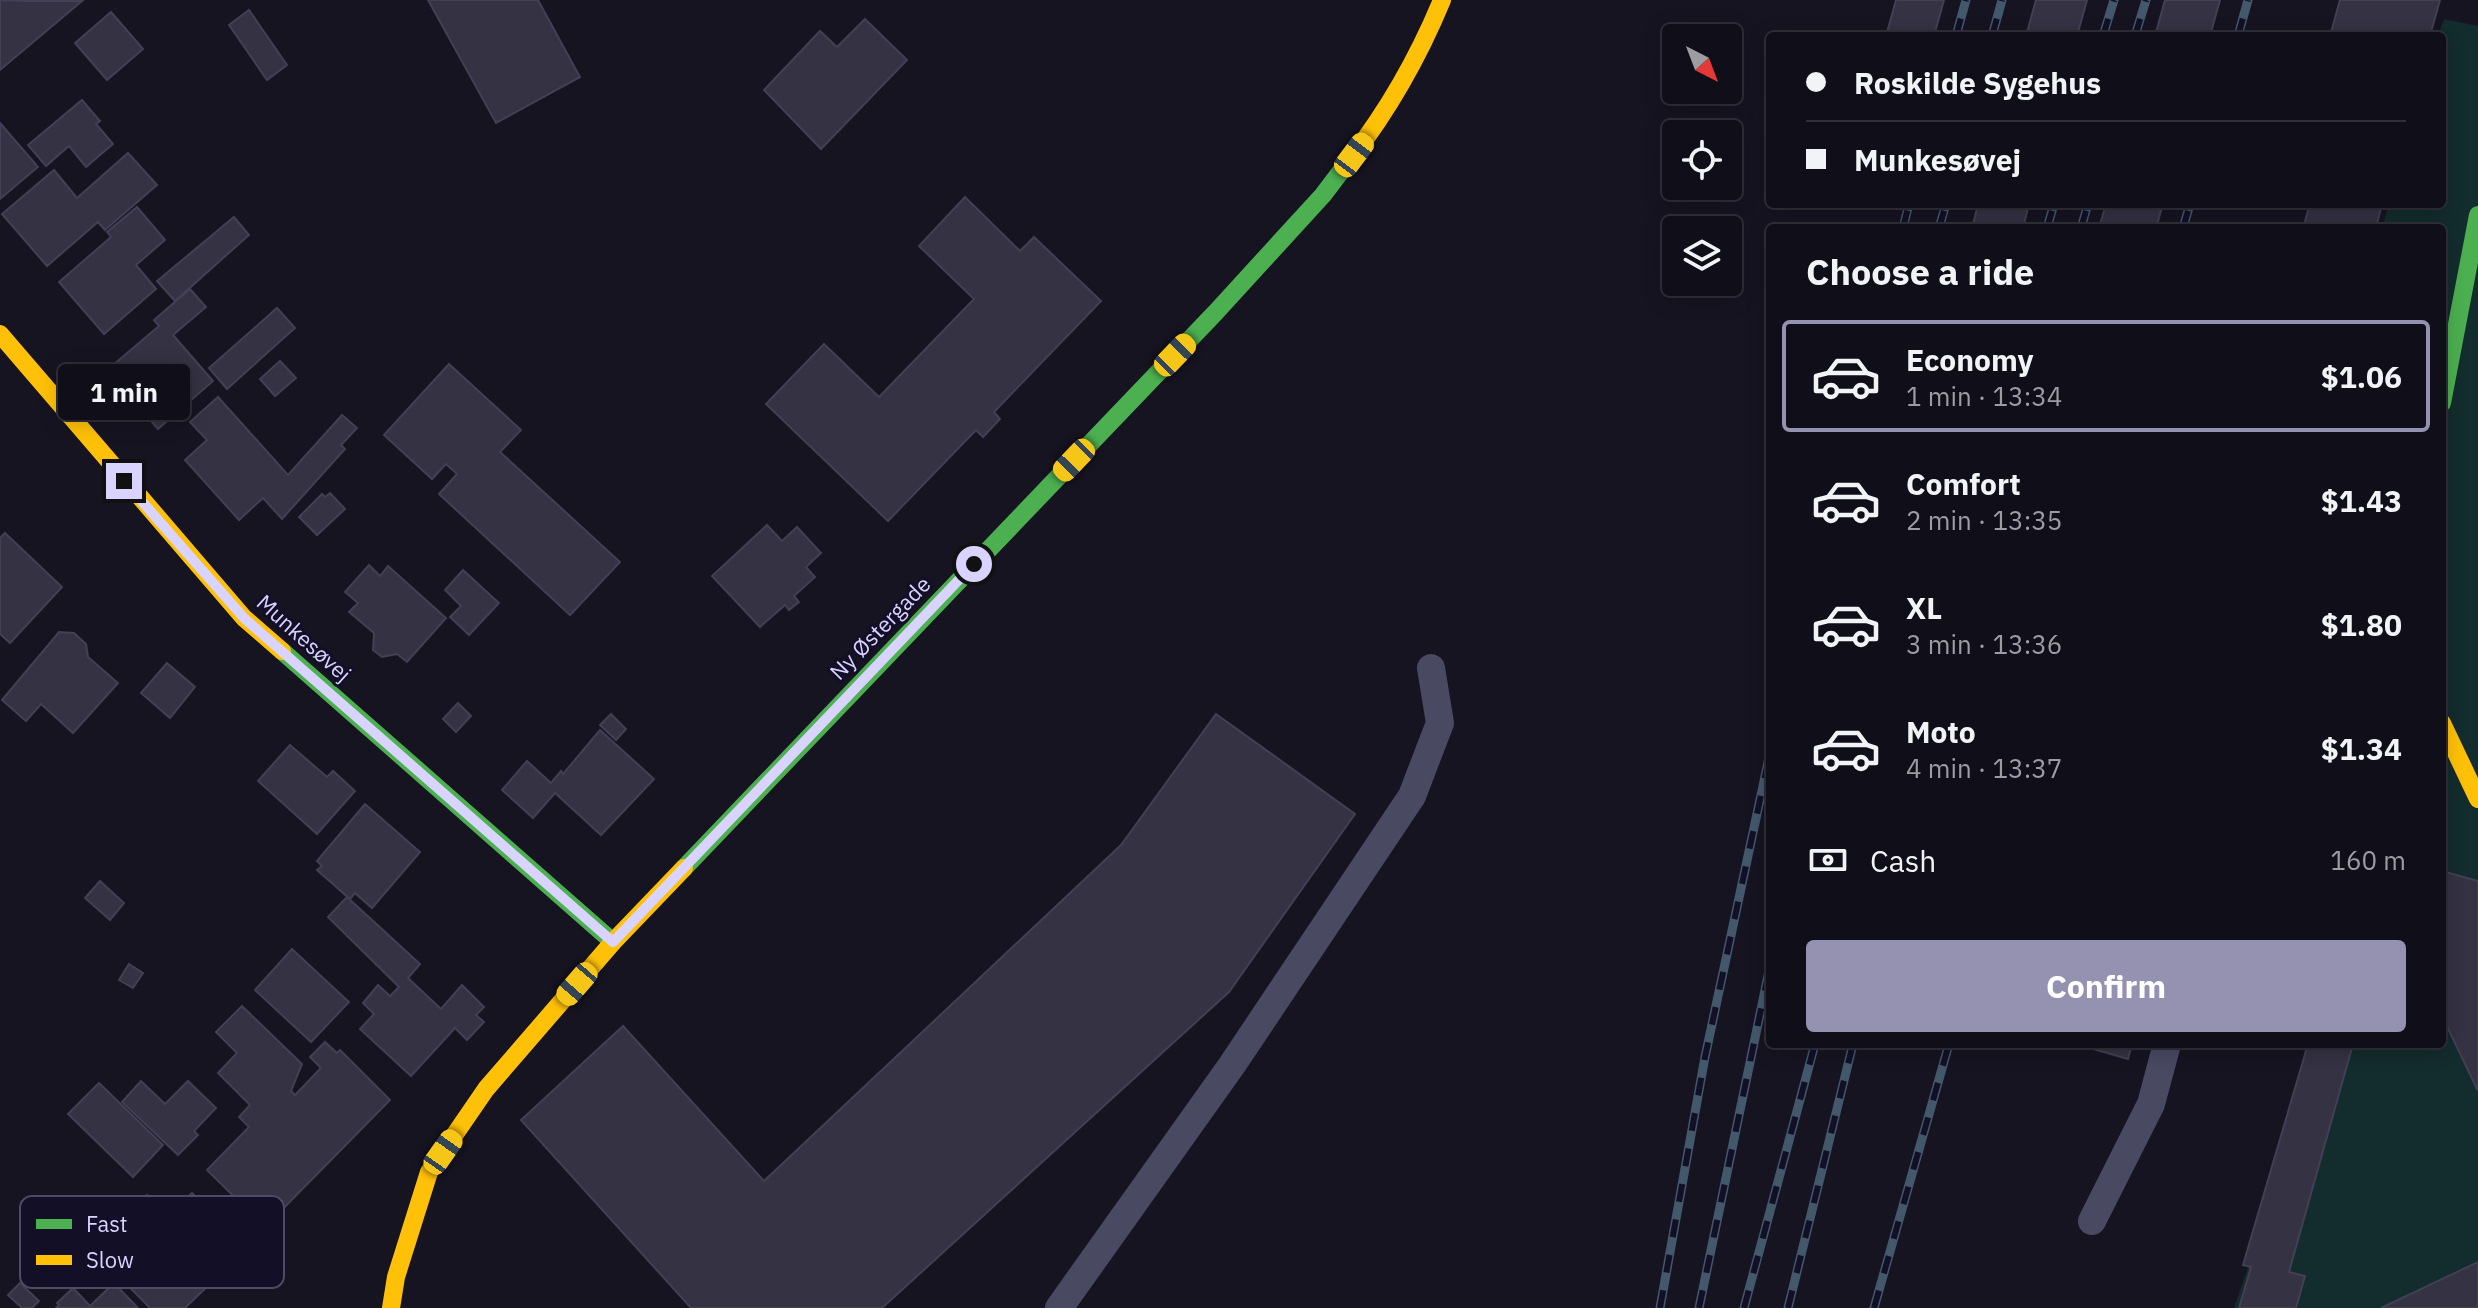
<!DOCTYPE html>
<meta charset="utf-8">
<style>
:root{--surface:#100f19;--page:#1e1d26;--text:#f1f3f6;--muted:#9c9ca2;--line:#302f38;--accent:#9591b1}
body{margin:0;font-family:"IBM Plex Sans",sans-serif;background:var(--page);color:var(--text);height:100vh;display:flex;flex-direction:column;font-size:30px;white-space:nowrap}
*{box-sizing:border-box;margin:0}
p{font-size:26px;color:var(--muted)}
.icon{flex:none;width:44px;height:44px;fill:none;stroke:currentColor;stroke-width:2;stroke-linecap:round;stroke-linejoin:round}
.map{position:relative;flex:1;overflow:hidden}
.drawer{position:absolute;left:1766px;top:224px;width:680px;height:824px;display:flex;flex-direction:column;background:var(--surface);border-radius:8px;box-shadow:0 4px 20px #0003,0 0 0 2px var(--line)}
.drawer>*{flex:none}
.top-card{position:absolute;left:1766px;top:32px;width:680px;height:176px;border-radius:8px;box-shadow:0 4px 20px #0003,0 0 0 2px var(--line);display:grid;align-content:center;height:176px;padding:0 40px;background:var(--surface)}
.needle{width:52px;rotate:138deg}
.tools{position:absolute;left:1662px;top:24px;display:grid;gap:16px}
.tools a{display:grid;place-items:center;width:80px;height:80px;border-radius:8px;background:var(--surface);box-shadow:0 4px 20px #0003,0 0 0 2px var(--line);font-size:40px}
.end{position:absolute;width:36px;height:36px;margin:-18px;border:10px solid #d9d4ff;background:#111;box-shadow:0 0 0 4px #111}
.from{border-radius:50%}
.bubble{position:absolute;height:56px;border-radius:8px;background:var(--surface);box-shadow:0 4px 20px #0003,0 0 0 2px var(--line);font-size:26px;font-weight:700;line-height:56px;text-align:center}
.car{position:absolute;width:24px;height:48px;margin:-24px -12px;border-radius:10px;box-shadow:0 0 6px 2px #0007;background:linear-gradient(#f5c518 24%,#345 0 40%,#f5c518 0 76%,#345 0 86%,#f5c518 0)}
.top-card b{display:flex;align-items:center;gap:28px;height:76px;font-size:30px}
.top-card b+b{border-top:2px solid var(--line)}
.top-card i{width:20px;height:20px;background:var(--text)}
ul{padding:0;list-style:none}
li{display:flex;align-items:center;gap:24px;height:112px;margin:0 16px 12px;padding:0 24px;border:4px solid transparent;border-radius:8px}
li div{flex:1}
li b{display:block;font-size:30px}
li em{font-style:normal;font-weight:700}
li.on{border-color:var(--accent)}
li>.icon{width:72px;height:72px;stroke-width:1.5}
h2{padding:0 40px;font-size:36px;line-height:96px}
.pay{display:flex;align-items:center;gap:20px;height:88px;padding:0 40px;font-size:30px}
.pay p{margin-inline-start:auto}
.button{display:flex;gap:16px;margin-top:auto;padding:16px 40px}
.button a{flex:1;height:92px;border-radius:8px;background:var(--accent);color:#fff;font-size:32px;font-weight:700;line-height:92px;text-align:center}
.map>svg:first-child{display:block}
</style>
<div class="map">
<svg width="2478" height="1308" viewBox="0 0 2478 1308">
<rect width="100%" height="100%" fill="#161421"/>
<polygon fill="#132c2d" points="2444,19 2478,26 2478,1308 2234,1308 2325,1044 2442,1044 2442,228 2382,228 2389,204 2442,204 2442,36 2438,36"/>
<g fill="#343243" stroke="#433f54" stroke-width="2">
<polygon points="0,0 24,1 82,1 0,70"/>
<polygon points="428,0 538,0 580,77 496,123"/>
<polygon points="1896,0 1944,0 1934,36 1886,36"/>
<polygon points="2036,0 2087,0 2077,36 2026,36"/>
<polygon points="2165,0 2220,0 2210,36 2155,36"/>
<polygon points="2340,0 2440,0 2430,36 2330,36"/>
<polygon points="249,10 287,65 267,80 229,25"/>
<polygon points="111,12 143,49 107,80 75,43"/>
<polygon points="865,19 907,60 821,149 764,90 820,31 837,47"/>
<polygon points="82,100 100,121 96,124 113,144 86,167 69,146 46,166 28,145"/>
<polygon points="0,123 38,167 0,199"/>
<polygon points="128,153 157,185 105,230 98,222 47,266 2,214 54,170 77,198"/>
<polygon points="965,197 1020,251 1034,237 1101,301 994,412 1000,419 983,437 976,430 888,521 766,404 824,344 879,397 974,299 919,246"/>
<polygon points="1978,204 2029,204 2023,228 1972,228"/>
<polygon points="2106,204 2163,204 2156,228 2099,228"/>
<polygon points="2310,204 2367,204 2381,208 2376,228 2303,228"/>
<polygon points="137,207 165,240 136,265 156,289 104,334 59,282 111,237 107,232"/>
<polygon points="234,217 249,235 175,301 157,281"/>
<polygon points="190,289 206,307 173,335 213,381 158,429 107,370 159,326 154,320"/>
<polygon points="277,308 295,328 227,389 209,368"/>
<polygon points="280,361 296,378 275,396 260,379"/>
<polygon points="449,364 521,430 500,452 620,562 570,615 439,494 457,474 446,464 432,479 384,435"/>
<polygon points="218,397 288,475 342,415 357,428 341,445 345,449 282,519 263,498 239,520 185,460 207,440 190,422"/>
<polygon points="330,493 345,509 317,535 299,517 322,494 325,497"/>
<polygon points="767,525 782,541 797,527 821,553 806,567 815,577 794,596 799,602 789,610 785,605 760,627 712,576"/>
<polygon points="5,533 62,587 10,643 0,634 0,538"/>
<polygon points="369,565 380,576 388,566 446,618 407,662 397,654 382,657 373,650 374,633 349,612 358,603 345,592"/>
<polygon points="463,570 499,603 469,635 450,617 461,606 445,590"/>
<polygon points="59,632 74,633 86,644 88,657 118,683 73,733 41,704 26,721 2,700"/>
<polygon points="167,663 195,687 170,718 141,693"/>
<polygon points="458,703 471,716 456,732 443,719"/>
<polygon points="611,714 626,729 616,740 600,725"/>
<polygon points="1216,714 1355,814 1229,992 882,1308 691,1308 521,1120 623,1026 764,1181 1121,845"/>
<polygon points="600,730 654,779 601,835 555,793 533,818 502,790 527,761 551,783 561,771 563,774"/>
<polygon points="290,745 327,777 333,771 355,791 317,834 258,781"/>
<polygon points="365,804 420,852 372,908 355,893 350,899 317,870 322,866 317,861"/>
<polygon points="2442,871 2478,881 2478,1091 2442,1016"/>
<polygon points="100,881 124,903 110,920 85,898"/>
<polygon points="347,897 420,964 408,978 441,1009 462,985 484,1007 476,1015 484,1022 467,1040 455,1028 411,1076 360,1029 374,1014 363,1003 378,985 390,996 399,987 328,917"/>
<polygon points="292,949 349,1002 311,1042 255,990"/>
<polygon points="129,964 143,973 133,988 119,980"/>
<polygon points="242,1006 302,1064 291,1091 295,1095 321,1068 310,1057 325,1042 337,1053 340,1050 390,1100 265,1227 207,1170 249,1127 239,1117 250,1105 218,1073 237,1053 216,1032"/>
<polygon points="2076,1044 2132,1044 2128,1059"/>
<polygon points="2308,1044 2353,1044 2289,1272 2305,1276 2296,1308 2239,1308 2251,1267 2243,1265"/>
<polygon points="141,1081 165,1104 188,1081 216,1108 194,1131 198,1135 178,1155 122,1102"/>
<polygon points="99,1083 163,1145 133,1177 68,1114"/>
<polygon points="192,1193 246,1249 185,1308 150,1308 92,1249 147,1195 168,1216"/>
<polygon points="2478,1262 2478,1308 2381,1308"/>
<polygon points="20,1283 39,1301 32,1308 22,1308 8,1295"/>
<polygon points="114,1283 138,1308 56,1308 59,1305 57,1303 73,1288 90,1306"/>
</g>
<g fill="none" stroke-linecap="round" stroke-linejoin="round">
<g stroke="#4a4962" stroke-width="28">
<polyline points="2092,1221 2151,1104 2167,1044"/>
<polyline points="1059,1308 1232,1065 1412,796 1440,723 1431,668"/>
</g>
<g stroke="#4caf50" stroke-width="18">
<polyline points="2442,403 2478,215"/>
<polyline points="282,651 613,942"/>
<polyline points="684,868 1216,312 1323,195 1351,158"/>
</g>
<g stroke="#ffc107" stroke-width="18">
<path d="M 1351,158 C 1389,109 1418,58 1442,0"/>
<polyline points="0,334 244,618 282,651"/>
<polyline points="2442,723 2478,799"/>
<polyline points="391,1308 396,1277 429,1172 486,1089 613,942 684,868"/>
</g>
<defs>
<g id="rail">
<polyline points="1956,36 1966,0"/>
<polyline points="1992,36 2002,0"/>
<polyline points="2103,36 2114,0"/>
<polyline points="2135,36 2146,0"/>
<polyline points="2238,36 2248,0"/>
<polyline points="1903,228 1909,204"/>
<polyline points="1939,228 1946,204"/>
<polyline points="2047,228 2054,204"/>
<polyline points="2081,228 2088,204"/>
<polyline points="2183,228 2190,204"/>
<polyline points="1660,1308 1705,1057 1770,753"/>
<polyline points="1699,1308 1770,966"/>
<polyline points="1744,1308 1815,1044"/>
<polyline points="1788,1308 1853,1044"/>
<polyline points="1874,1308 1949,1044"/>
</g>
</defs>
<use href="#rail" stroke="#43596b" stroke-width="9"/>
<use href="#rail" stroke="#130f26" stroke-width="6" stroke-dasharray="18" stroke-linecap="butt"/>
</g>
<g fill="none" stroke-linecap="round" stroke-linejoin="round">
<polyline stroke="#d9d4ff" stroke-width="10" points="124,481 244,618 613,942 974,564"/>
</g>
<g text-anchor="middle" stroke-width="6" stroke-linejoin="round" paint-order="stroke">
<g font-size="22" fill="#d9d4ff" stroke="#130f26">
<text transform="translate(880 628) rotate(-46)" y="8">Ny Østergade</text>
<text transform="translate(304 638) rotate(42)" y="8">Munkesøvej</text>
</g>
</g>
<rect x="20" y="1196" width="264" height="92" rx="12" fill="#130f26" stroke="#4e4a67" stroke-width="2"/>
<rect x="36" y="1219" width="36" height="10" fill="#4caf50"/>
<rect x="36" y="1255" width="36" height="10" fill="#ffc107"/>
<g font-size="22" fill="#d9d4ff">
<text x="86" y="1232">Fast</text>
<text x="86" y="1268">Slow</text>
</g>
</svg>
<div class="tools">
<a><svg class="needle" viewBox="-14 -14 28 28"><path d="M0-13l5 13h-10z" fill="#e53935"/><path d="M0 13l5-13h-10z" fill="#9c9ca2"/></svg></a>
<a><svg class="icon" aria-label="locate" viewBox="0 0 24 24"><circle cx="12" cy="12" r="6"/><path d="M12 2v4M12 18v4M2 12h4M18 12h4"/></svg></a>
<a><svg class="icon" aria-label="layers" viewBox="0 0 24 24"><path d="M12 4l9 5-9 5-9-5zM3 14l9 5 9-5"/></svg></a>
</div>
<i class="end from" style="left:974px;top:564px"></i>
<i class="end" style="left:124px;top:481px"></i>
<div class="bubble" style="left:58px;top:364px;width:132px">1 min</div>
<i class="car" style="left:1354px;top:155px;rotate:37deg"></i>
<i class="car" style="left:1175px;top:355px;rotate:44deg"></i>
<i class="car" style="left:1074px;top:460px;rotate:224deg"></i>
<i class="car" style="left:577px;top:984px;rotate:221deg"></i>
<i class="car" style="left:443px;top:1152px;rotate:35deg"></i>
<div class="top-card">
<b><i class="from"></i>Roskilde Sygehus</b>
<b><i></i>Munkesøvej</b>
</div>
<section class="drawer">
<h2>Choose a ride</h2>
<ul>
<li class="on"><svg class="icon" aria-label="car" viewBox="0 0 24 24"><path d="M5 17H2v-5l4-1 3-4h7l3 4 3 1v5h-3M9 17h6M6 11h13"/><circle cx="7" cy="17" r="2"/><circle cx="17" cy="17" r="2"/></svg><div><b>Economy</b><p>1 min · 13:34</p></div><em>$1.06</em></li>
<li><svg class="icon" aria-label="car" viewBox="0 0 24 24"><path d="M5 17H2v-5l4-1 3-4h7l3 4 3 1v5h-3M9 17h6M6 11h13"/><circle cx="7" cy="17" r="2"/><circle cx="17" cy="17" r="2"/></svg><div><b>Comfort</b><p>2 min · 13:35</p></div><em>$1.43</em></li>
<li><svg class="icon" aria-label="car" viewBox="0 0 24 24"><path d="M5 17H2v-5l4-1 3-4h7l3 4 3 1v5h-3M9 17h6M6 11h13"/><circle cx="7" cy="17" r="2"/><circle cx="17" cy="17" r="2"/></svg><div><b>XL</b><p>3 min · 13:36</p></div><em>$1.80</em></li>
<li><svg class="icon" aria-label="car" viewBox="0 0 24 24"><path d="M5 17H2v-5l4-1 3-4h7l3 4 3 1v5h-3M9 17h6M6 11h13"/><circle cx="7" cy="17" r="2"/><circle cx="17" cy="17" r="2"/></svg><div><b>Moto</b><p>4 min · 13:37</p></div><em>$1.34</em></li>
</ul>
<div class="pay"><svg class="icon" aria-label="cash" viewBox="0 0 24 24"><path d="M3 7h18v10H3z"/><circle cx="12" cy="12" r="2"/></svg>Cash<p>160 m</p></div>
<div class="button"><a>Confirm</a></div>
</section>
</div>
